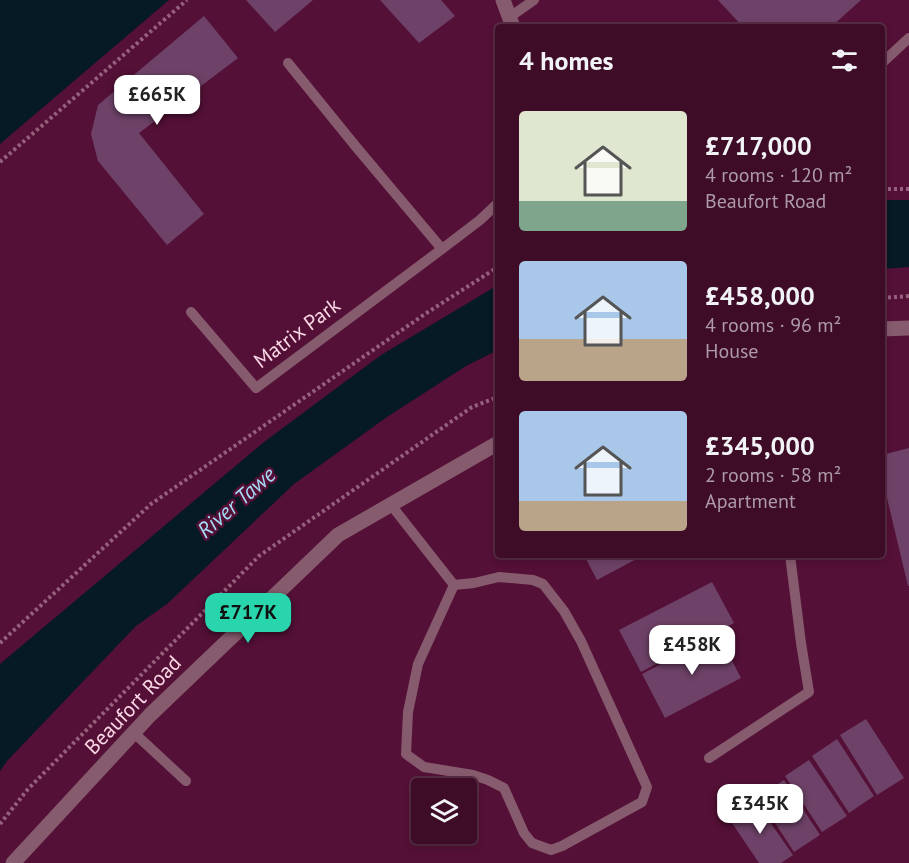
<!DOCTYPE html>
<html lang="en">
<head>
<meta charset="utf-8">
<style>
  body { margin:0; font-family:"PT Sans",sans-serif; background:#4a1a34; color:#f1f3f6; height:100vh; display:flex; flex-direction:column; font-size:22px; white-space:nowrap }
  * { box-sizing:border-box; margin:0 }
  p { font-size:20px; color:#ad9ba8 }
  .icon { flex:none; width:33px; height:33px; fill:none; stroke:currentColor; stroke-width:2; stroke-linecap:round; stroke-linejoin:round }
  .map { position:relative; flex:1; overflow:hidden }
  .panel { position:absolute; left:495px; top:24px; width:390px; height:534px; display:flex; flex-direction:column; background:#3f0c28; border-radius:6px; box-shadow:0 3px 9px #0003,0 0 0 2px #582c45 }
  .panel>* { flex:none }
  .buttons { position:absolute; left:411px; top:778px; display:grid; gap:12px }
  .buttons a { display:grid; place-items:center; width:66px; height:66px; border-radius:6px; background:#3f0c28; box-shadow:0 3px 9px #0003,0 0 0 2px #582c45; font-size:30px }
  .price { position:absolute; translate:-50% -51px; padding:0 14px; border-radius:12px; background:#fff; color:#222; font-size:20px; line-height:39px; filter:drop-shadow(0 2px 3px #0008) }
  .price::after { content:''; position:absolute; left:50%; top:36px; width:18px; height:14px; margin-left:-9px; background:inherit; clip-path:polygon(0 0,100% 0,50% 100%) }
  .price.selected { background:#29d5ac; color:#111 }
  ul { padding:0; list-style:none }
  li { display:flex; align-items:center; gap:18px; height:150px; padding:0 24px }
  li span { display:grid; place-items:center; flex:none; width:168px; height:120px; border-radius:6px; color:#555 }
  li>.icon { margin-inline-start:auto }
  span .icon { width:72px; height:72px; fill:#fffc; stroke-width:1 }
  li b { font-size:26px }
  h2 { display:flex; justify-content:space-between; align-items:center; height:72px; padding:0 24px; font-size:26px }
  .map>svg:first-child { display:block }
  .water { fill:#051a24 }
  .building { fill:#6e4268 }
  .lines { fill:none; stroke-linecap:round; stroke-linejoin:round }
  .path { stroke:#97617d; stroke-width:4; stroke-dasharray:3 3; stroke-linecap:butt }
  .lane { stroke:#875b6e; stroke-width:10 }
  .street { stroke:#875b6e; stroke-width:15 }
  .labels { text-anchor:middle; stroke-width:5; stroke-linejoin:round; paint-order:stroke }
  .street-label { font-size:21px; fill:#fad7e5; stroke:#541036 }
  .water-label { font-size:22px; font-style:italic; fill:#a6dcf8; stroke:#541036 }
</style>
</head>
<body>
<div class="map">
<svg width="909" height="863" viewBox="0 0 909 863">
  <rect width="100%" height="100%" fill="#541036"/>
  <path class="water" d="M0,0H169L0,144Z
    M882,200H909V267L882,269Z
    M498,285V350L466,366L387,417L294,484L167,604L136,626L7,761L0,771V664L264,442L381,355Z"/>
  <path class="building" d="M246,0H313L275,32Z
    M380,0H441L455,16L419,43Z
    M718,0H861L831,27H743Z
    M204,16L238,58L139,133L204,214L167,245L98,161L91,134L98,105Z
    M909,448V586H908L882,477V455Z
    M584,555H644L597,580Z
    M712,582L734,623L641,672L619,630Z
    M718,634L741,678L665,718L642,674Z
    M866,719L904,778L877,795L840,735Z
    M837,739L874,796L849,813L812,756Z
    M809,760L847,816L822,832L785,776Z
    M784,780L820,835L794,852L758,797Z
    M754,799L793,855L781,863H759L728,817Z"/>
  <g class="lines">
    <path class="path" d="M0,162L187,0
      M882,189H909
      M882,298L909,296
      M0,643L151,504L425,314L498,267
      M0,824L28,789L259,556L472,407L498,397"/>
    <path class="lane" d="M510,17L534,0
      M288,63L357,148L442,249
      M882,63L909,38
      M191,312L256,388L442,249L480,220L498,203
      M391,505L454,585
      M499,577L533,580L543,584L564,611L581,641L647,787L642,802L562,846L551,850L532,843L524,833L504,788L488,780L473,775L424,767L406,754L408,712L418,664L454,585L474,583Z
      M133,732L186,781
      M709,758L809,692L801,643L790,555"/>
    <path class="street" d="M503,0L513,27
      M882,329L909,328
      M13,863L150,715L338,535L498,443"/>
  </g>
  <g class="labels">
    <g class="street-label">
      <text transform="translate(297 333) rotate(-37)" y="7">Matrix Park</text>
      <text transform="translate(133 705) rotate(-46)" y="7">Beaufort Road</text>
    </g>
    <g class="water-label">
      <text transform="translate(236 502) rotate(-41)" y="8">River Tawe</text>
    </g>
  </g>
</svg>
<div class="buttons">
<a><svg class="icon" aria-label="layers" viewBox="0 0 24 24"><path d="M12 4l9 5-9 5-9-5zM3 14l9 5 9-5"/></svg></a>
</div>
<b class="price" style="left:157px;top:126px">£665K</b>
<b class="price selected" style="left:248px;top:644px">£717K</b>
<b class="price" style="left:692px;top:676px">£458K</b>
<b class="price" style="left:760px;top:835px">£345K</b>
<section class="panel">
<h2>4 homes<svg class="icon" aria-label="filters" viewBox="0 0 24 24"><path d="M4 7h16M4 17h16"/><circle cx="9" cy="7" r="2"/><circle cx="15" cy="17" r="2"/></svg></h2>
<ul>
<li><span style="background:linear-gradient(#dfe7d0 75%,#7fa58c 0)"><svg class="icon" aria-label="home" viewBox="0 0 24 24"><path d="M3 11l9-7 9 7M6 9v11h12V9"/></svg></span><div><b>£717,000</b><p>4 rooms · 120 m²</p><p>Beaufort Road</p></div></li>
<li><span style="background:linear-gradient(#a9c7e8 65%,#b9a48a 0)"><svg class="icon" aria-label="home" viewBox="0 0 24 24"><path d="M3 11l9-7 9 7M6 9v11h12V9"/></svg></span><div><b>£458,000</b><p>4 rooms · 96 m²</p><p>House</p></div></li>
<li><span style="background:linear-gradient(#a9c7e8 75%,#b9a48a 0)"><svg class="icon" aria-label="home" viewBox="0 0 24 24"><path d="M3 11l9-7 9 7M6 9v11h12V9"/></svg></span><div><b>£345,000</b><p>2 rooms · 58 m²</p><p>Apartment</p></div></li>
</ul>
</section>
</div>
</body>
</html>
